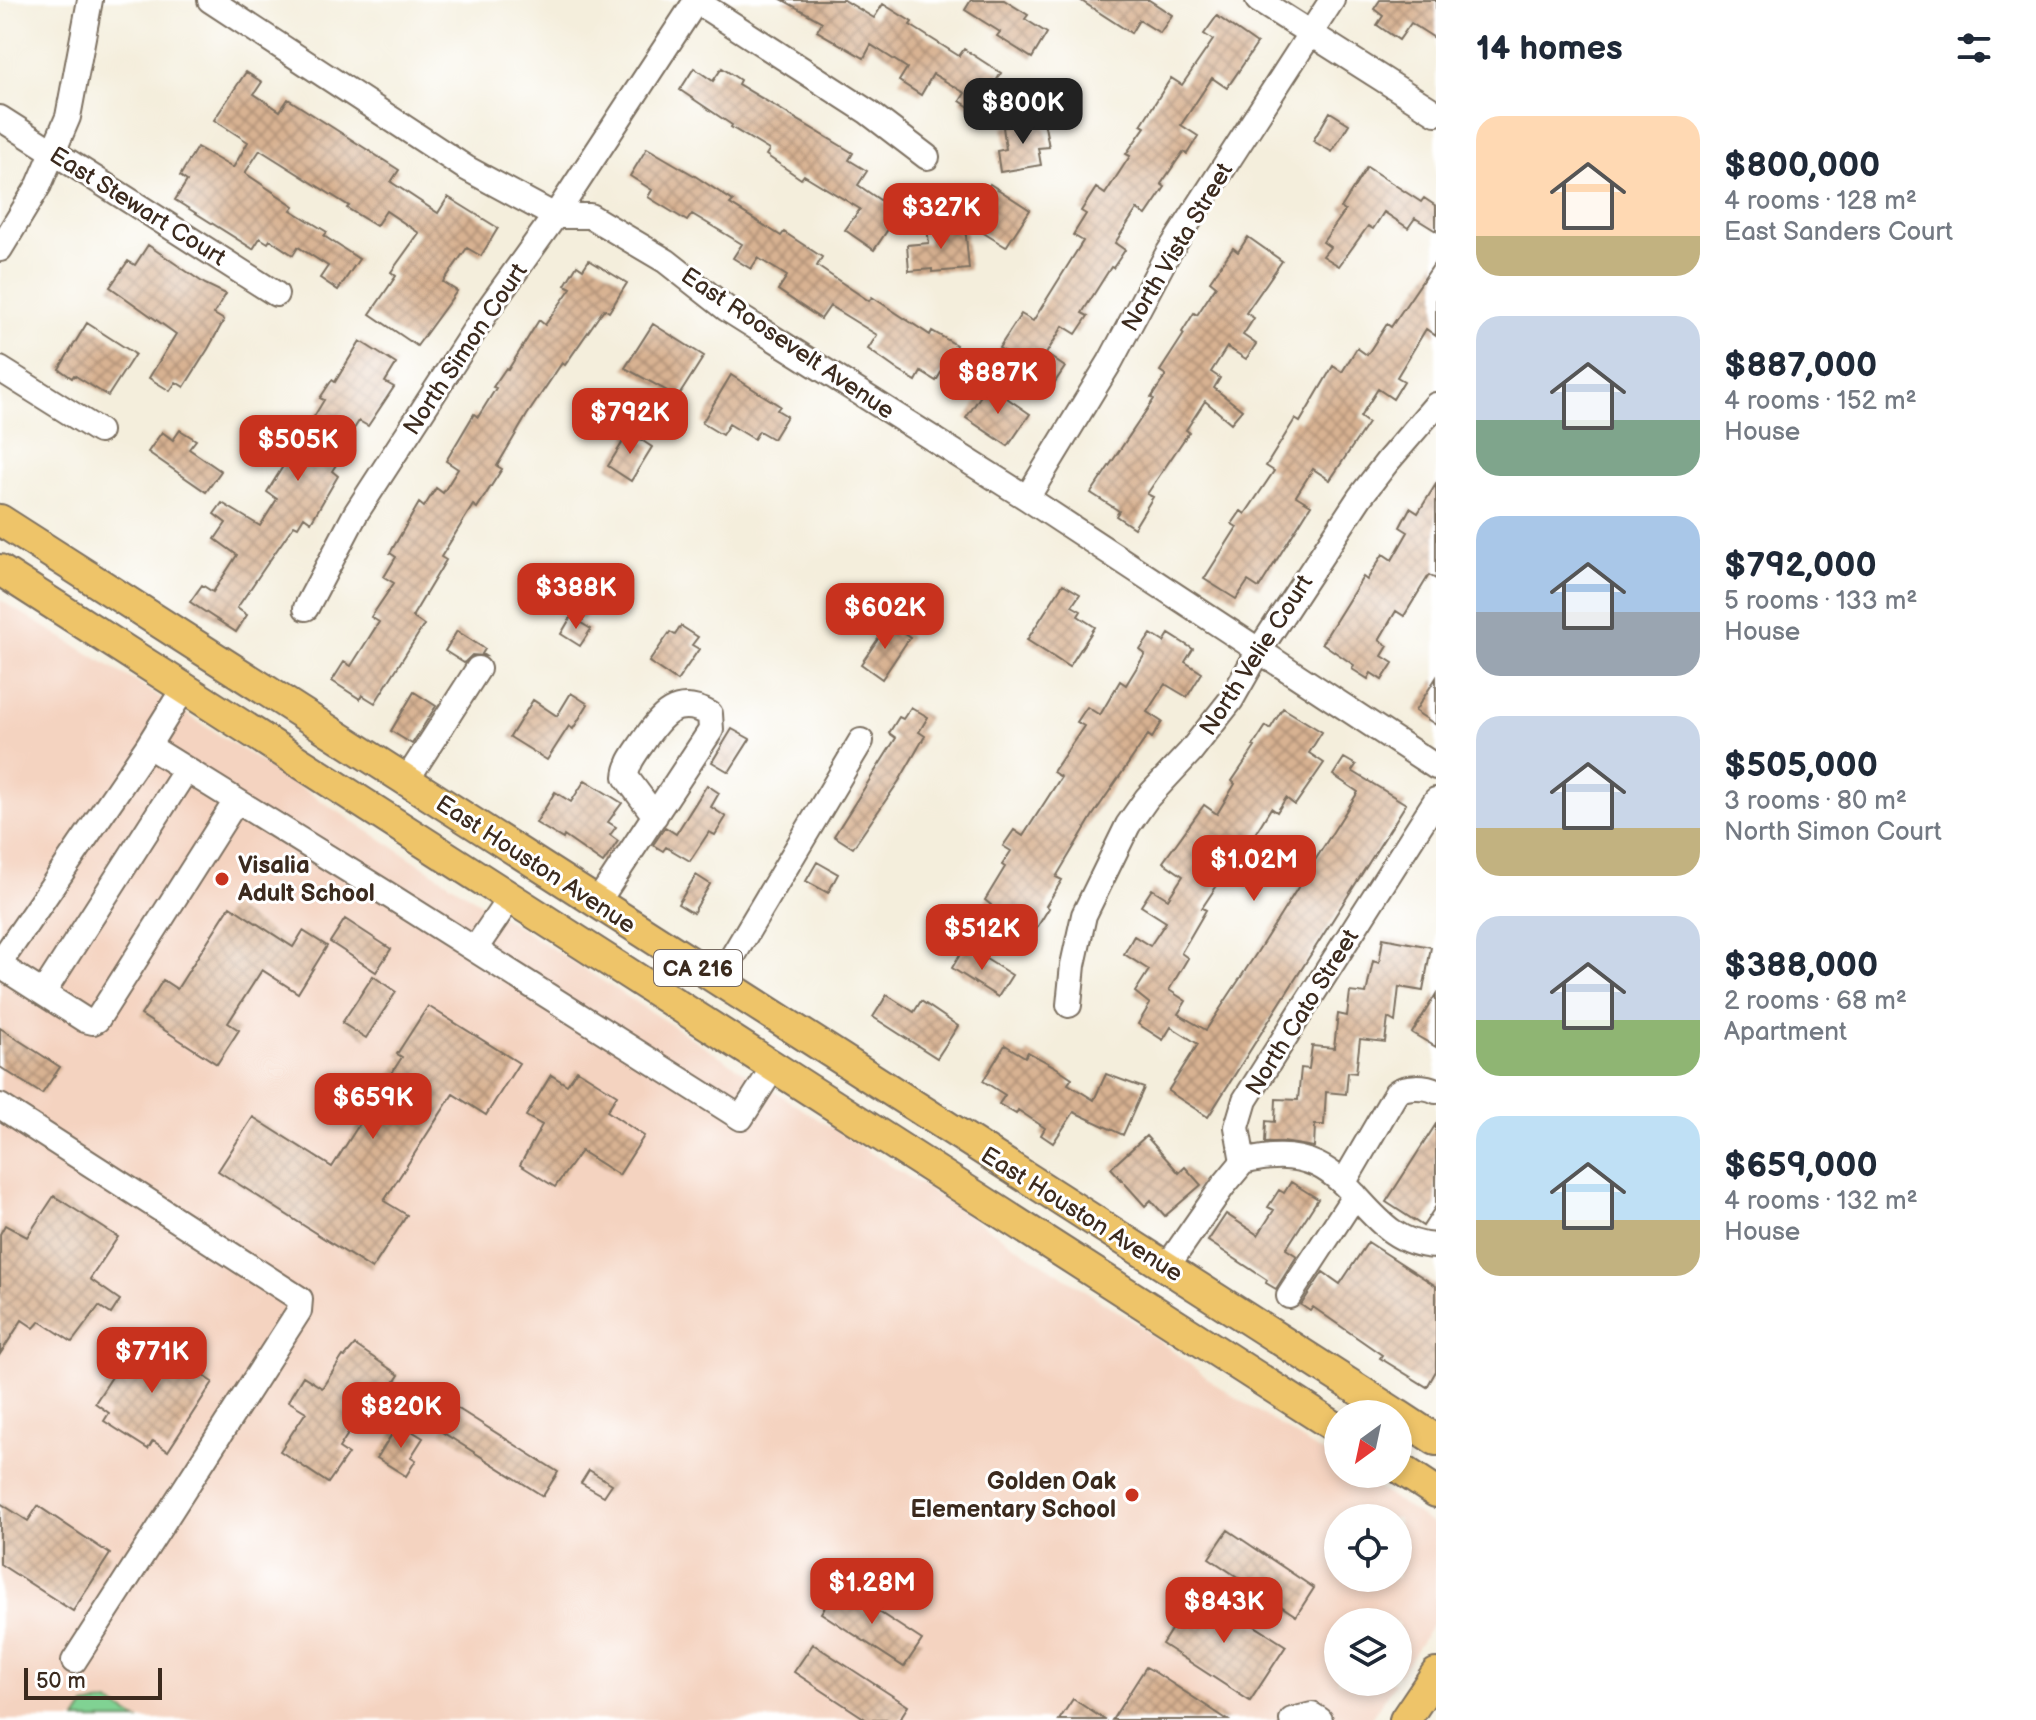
<!DOCTYPE html>
<html lang="en">
<head>
<meta charset="utf-8">
<style>
  body { margin:0; font-family:"Balsamiq Sans",sans-serif; background:#f6f6f7; color:#1f2937; height:100vh; display:flex; flex-direction:column; font-size:30px; white-space:nowrap }
  * { box-sizing:border-box; margin:0 }
  p { font-size:26px; color:#747a83 }
  .icon { flex:none; width:44px; height:44px; fill:none; stroke:currentColor; stroke-width:2; stroke-linecap:round; stroke-linejoin:round }
  .map { position:relative; flex:1; overflow:hidden }
  .details { display:flex; flex-direction:column; background:#fff; width:600px }
  .details>* { flex:none }
  .needle { width:52px; rotate:213deg }
  .buttons { position:absolute; left:1324px; top:1400px; display:grid; gap:16px }
  .buttons a { display:grid; place-items:center; width:88px; height:88px; border-radius:50%; background:#fff; box-shadow:0 4px 12px #0003; font-size:40px }
  .scale { position:absolute; left:24px; bottom:20px; width:138px; box-sizing:border-box; padding-left:8px; border:4px solid #3b2a1e; border-top:0; font-size:22px; line-height:28px; white-space:nowrap; color:#3b2a1e; -webkit-text-stroke:6px #fff; paint-order:stroke }
  .price { position:absolute; translate:-50% -68px; padding:0 18px; border-radius:16px; background:#c8321e; color:#fff; font-size:26px; line-height:52px; filter:drop-shadow(0 2px 4px #0008) }
  .price::after { content:''; position:absolute; left:50%; top:48px; width:24px; height:18px; margin-left:-12px; background:inherit; clip-path:polygon(0 0,100% 0,50% 100%) }
  .price.selected { background:#222; color:#fff }
  ul { padding:0; list-style:none }
  li { display:flex; align-items:center; gap:24px; height:200px; padding:0 40px }
  li span { display:grid; place-items:center; flex:none; width:224px; height:160px; border-radius:24px; color:#555 }
  li>.icon { margin-inline-start:auto }
  span .icon { width:96px; height:96px; fill:#fffc; stroke-width:1 }
  li b { font-size:34px }
  h2 { display:flex; justify-content:space-between; align-items:center; height:96px; padding:0 40px; font-size:34px }
  main { display:flex; flex:1; min-height:0 }
  .map>svg:first-child { display:block }
  .built { fill:#f4d3c0; fill-rule:evenodd }
  .garden { fill:#80d293; stroke:#5e7e58; stroke-width:2 }
  .building { fill:url(#building-cross-hatch) }
  .lines { fill:none; stroke-linecap:round; stroke-linejoin:round }
  .minor-casing { stroke:#7c6f60; stroke-width:28 }
  .major-casing { stroke:#7c6f60; stroke-width:34 }
  .minor { stroke:#fff; stroke-width:24 }
  .major { stroke:#eec469; stroke-width:30 }
  .poi-dot { fill:#c8321e; stroke:#fff; stroke-width:3 }
  .labels { text-anchor:middle; stroke-width:6; stroke-linejoin:round; paint-order:stroke }
  .shield { fill:#fff; stroke:#766a62; stroke-width:2 }
  .shield-label { font-size:22px; font-weight:bold; fill:#3b2a1e }
  .street-label { font-size:24px; fill:#3b2a1e; stroke:#fff }
  .poi-label { font-size:24px; font-weight:bold; fill:#3b2a1e; stroke:#fff; text-anchor:start }
</style>
</head>
<body>
<main>
<div class="map">
<svg width="1436" height="1720" viewBox="0 0 1436 1720">
  <defs>
    <pattern id="building-cross-hatch" width="8" height="8" patternUnits="userSpaceOnUse" patternTransform="scale(2)"><rect width="8" height="8" fill="#d8b292"/><path d="M0 0l8 8M0 8l8-8" fill="none" stroke="#b09177"/></pattern>
  </defs>
  <rect width="100%" height="100%" fill="#fff"/>
  <filter id="ink" filterUnits="userSpaceOnUse"><feTurbulence type="fractalNoise" baseFrequency=".0125" numOctaves="2"/><feDisplacementMap in="SourceGraphic" scale="16" xChannelSelector="R" yChannelSelector="G"/><feConvolveMatrix kernelMatrix="1 2 1 2 8 2 1 2 1" color-interpolation-filters="sRGB"/></filter>
  <filter id="wash" filterUnits="userSpaceOnUse"><feTurbulence type="fractalNoise" baseFrequency=".006" numOctaves="4" result="noise"/><feDisplacementMap in="SourceGraphic" scale="32" xChannelSelector="R" yChannelSelector="G"/><feGaussianBlur stdDeviation="1.8" result="paint"/><feColorMatrix in="noise" values="0 0 0 0 0 0 0 0 0 0 0 0 0 0 0 0 0 1.4 0 .05"/><feComposite in="paint" operator="in"/></filter>
  <g filter="url(#wash)">
    <rect width="100%" height="100%" fill="#f4eedc"/>
    <path class="built" d="M0,600L136,682L1133,1321L1218,1386L1338,1463V1474H1355L1436,1526V1619L1398,1677V1622H1338V1682H1395L1370,1720H0ZM1338,1518H1398V1578H1338Z"/>
    <path class="garden" d="M109,1702L138,1720H76L85,1706Z"/>
    <g id="blocks">
      <path class="building" d="M783,0H844L874,18L883,4L912,22L910,25L959,56L964,49L1001,73L977,112L960,101L965,93L933,74L921,95L899,81L907,68L871,45L864,58L817,31L822,22Z
        M971,0H1004L1028,15L1025,19L1047,33L1032,58L997,36L1000,32L965,10Z
        M1080,0H1149L1172,15L1160,33L1139,20L1131,33Z
        M1380,0H1436V39L1411,23L1399,40L1377,25L1383,16L1374,9Z
        M1217,16L1257,44L1227,88L1212,78L1181,125L1198,136L1187,154L1183,152L1161,184L1165,187L1146,215L1137,209L1115,243L1125,250L1113,268L1111,267L1082,313L1088,316L1076,334L1063,326L1046,354L1065,367L1049,391L1029,379L1035,370L999,348L1021,314L1033,321L1083,241L1073,235L1086,214L1081,211L1096,188L1105,194L1130,156L1126,154L1145,127L1141,125L1171,78L1182,85L1213,40L1204,34Z
        M694,68L713,81L722,68L740,80L738,84L853,153L849,160L867,171L858,185L899,213L874,250L845,230L860,209L804,175L801,179L766,155L769,150L731,127L732,125L680,90Z
        M246,72L262,82L254,94L280,111L288,99L399,170L391,182L438,213L448,197L498,228L481,256L467,248L443,282L457,291L417,346L370,314L396,276L391,272L419,233L386,211L376,226L347,208L349,206L260,150L245,173L294,206L291,210L327,232L324,236L359,259L338,290L320,278L328,266L298,247L293,255L270,240L268,243L260,238L253,249L175,200L187,181L180,176L197,147L233,168L248,142L214,120Z
        M1330,112L1349,124L1332,152L1313,141Z
        M1044,121L1049,147L1038,148L1041,165L1000,172L997,151L1006,149L1003,127Z
        M647,148L695,176L733,201L730,204L781,236L784,232L822,257L817,266L869,301L872,297L930,335L932,331L956,345L954,350L986,370L975,388L943,369L936,381L921,372L916,381L899,371L868,349L877,335L830,306L821,319L778,290L787,276L758,258L751,269L733,258L742,244L692,214L687,221L648,197L652,190L630,176Z
        M1367,167L1421,202L1424,198L1436,206V231L1415,218L1408,228L1384,212L1373,229L1368,226L1339,266L1323,256L1330,247L1323,242L1345,211L1341,208Z
        M990,184L1030,210L1006,247L966,222Z
        M965,225L969,269L932,272V269L909,271L907,245L929,243L927,228Z
        M1248,237L1282,261L1246,313L1254,318L1243,335L1256,344L1246,359L1227,347L1211,372L1220,378L1214,388L1242,410L1231,423L1205,401L1186,430L1189,432L1147,494L1153,497L1134,528L1116,516L1119,511L1091,493L1154,399L1151,398L1166,375L1160,371L1184,334L1182,332L1194,313L1197,315L1216,286L1210,281L1233,248L1238,252Z
        M148,245L205,284L226,294L214,314L224,320L208,349L184,387L176,382L170,391L149,378L176,334L110,287L128,261L135,265Z
        M589,260L627,283L609,312L604,309L565,365L562,363L527,415L497,466L502,469L477,508L473,505L441,557L446,560L412,617L424,625L375,703L362,695L360,699L332,681L344,662L351,666L379,622L371,617L394,583L384,577L396,557L390,553L419,503L424,507L436,488L443,493L458,469L446,461L474,414L478,417L496,388L493,387L506,368L508,370L539,320L545,325L571,288L565,285L577,265L583,269Z
        M1436,261V336L1426,329L1397,377L1404,381L1393,399L1378,389L1360,417L1368,423L1330,480L1313,469L1296,496L1311,505L1259,588L1248,581L1236,599L1204,579L1237,527L1232,524L1241,511L1245,514L1274,471L1266,466L1295,419L1300,422L1333,366L1342,372L1357,348L1367,355L1387,324L1391,327Z
        M87,323L135,354L108,396L74,375L72,378L59,369Z
        M653,324L704,356L678,397L625,368Z
        M360,341L396,364L385,382L394,387L368,426L359,421L341,449L345,451L332,471L338,476L311,522L304,517L298,527L294,525L237,608L247,615L236,632L190,602L202,585L213,592L237,555L215,539L226,523L214,514L222,503L260,526L277,499L267,492L295,447L300,451L318,424L312,420L324,400L320,398L332,380L335,382Z
        M731,375L780,406L777,410L787,416L773,439L759,431L754,439L729,424L722,435L702,423Z
        M988,385L1030,414L1008,446L966,418Z
        M180,430L196,440L189,449L221,471L206,492L148,452L162,432L173,440Z
        M629,432L652,447L631,481L608,466Z
        M1436,484V579L1429,575L1404,616L1396,611L1379,640L1388,646L1382,656L1393,663L1382,680L1371,673L1368,679L1352,669L1354,665L1322,643L1363,577L1367,580L1383,554L1392,560L1408,532L1400,527L1410,508L1418,513Z
        M556,577L595,601L583,620L544,596Z
        M1063,584L1080,594L1072,606L1081,611L1078,616L1095,627L1069,667L1027,640Z
        M571,617L591,629L580,646L561,634Z
        M889,623L910,637L882,679L861,664Z
        M681,626L698,637L692,645L699,649L677,681L649,662L670,632L675,635Z
        M457,631L485,649L482,654L485,656L472,655L464,663L445,651Z
        M1151,634L1164,642L1169,634L1193,649L1185,662L1202,673L1187,697L1165,684L1147,712L1162,722L1152,738L1148,735L1093,815L1056,877L1062,880L1046,906L1049,908L1027,944L983,917L991,905L985,900L1005,867L1002,865L1011,851L1003,846L1014,830L1023,836L1061,777L1053,772L1084,726L1077,722L1087,707L1100,715L1120,681L1126,685L1145,654L1140,650Z
        M1436,678V725L1415,711Z
        M414,692L436,706L412,744L391,731Z
        M571,693L588,704L573,729L569,726L547,760L510,737L533,700L557,716Z
        M911,707L928,717L919,732L925,736L899,781L853,848L834,836L896,738L889,733L899,717L903,719Z
        M1283,708L1322,732L1309,753L1324,763L1295,805L1286,798L1277,812L1271,808L1250,842L1243,837L1223,869L1226,872L1202,908L1206,910L1181,953L1188,958L1169,990L1186,1001L1178,1014L1206,1030L1256,954L1358,792L1333,775L1344,758L1356,765L1352,771L1406,804L1208,1117L1168,1091L1198,1044L1171,1027L1163,1040L1138,1024L1150,1004L1135,992L1149,970L1124,954L1134,936L1150,946L1166,922L1141,906L1152,889L1168,899L1183,876L1163,862L1204,805L1217,814L1235,784L1232,781L1255,747L1253,746L1266,726L1270,729Z
        M732,729L750,739L729,772L712,762Z
        M585,780L622,803L608,822L616,827L610,835L618,841L603,863L564,836L563,839L536,823L555,792L571,802Z
        M707,785L719,793L711,807L726,817L715,835L709,832L690,861L666,847L663,851L653,845L665,827L676,834Z
        M817,862L838,874L828,893L806,881Z
        M696,875L710,884L693,913L678,904Z
        M230,906L293,947L303,931L327,946L298,993L262,970L228,1023L239,1030L217,1064L141,1015L163,980L177,989Z
        M345,919L391,949L376,972L330,942Z
        M1383,938L1431,947L1423,991L1399,987L1395,1022L1388,1018L1385,1042L1360,1039L1356,1073L1348,1072L1346,1094L1326,1092L1324,1125H1315L1314,1147L1283,1142L1265,1143L1266,1121L1275,1122L1276,1099L1298,1100L1301,1068L1309,1069L1312,1046L1334,1048L1338,1014L1347,1016L1350,992L1366,994L1373,961L1379,963Z
        M965,946L1012,975L998,997L952,968Z
        M373,976L396,992L366,1038L342,1023Z
        M1436,994V1047L1412,1033Z
        M887,995L914,1012L921,1001L958,1026L937,1058L873,1017Z
        M428,1006L519,1063L486,1115L453,1094L384,1201L407,1215L372,1269L218,1171L253,1117L332,1167L402,1057L397,1054Z
        M0,1028L60,1067L42,1094L0,1067Z
        M1005,1045L1025,1057L1028,1052L1054,1066L1072,1078L1068,1084L1094,1100L1106,1074L1144,1088L1123,1135L1074,1112L1053,1143L1041,1135L1045,1128L1018,1110L1016,1114L999,1104L1005,1095L983,1081Z
        M577,1070L617,1095L607,1111L644,1136L619,1175L581,1151L555,1187L520,1165L542,1125L526,1116L551,1075L567,1085Z
        M1436,1124V1206L1423,1226L1386,1202Z
        M1146,1136L1179,1173L1185,1167L1201,1185L1165,1216L1151,1200L1145,1206L1111,1168Z
        M1291,1182L1318,1199L1286,1249L1297,1256L1276,1289L1266,1283L1267,1280L1208,1241L1226,1214L1258,1235L1274,1210L1268,1207L1279,1190L1284,1193Z
        M54,1196L118,1237L90,1279L120,1300L111,1314L99,1306L72,1342L40,1321L34,1328L22,1320L0,1354V1234L5,1225L27,1237Z
        M1368,1242L1436,1286V1371L1427,1387L1380,1358L1382,1355L1313,1307L1310,1311L1301,1305L1323,1272L1340,1284Z
        M140,1334L213,1382L168,1451L153,1441L148,1449L104,1421L109,1413L95,1403Z
        M355,1345L399,1375L376,1410L367,1404L339,1448L348,1454L328,1483L280,1451L306,1412L288,1401L303,1376L322,1388L343,1356L345,1357Z
        M457,1408L558,1472L543,1496L442,1432Z
        M399,1423L423,1438L411,1457L416,1460L406,1476L377,1458Z
        M589,1470L612,1484L604,1496L581,1483Z
        M0,1503L28,1521L38,1506L110,1554L73,1611L0,1564Z
        M1228,1530L1314,1588L1296,1616L1209,1558Z
        M839,1586L922,1640L904,1667L821,1613Z
        M1197,1589L1286,1646L1250,1701L1162,1644Z
        M813,1644L908,1706L899,1720H867L794,1672Z
        M1146,1667L1153,1671L1228,1720H1112Z
        M1073,1699L1105,1720H1059Z"/>
    </g>
  </g>
  <g filter="url(#ink)">
    <use href="#blocks" fill-opacity="0" stroke="#7c6f60" stroke-width="2"/>
    <g class="lines">
      <g class="minor-casing">
        <path id="minor" d="M210,0L466,168L555,216H590L666,261L727,309L1027,498L1436,767
          M1258,0L1436,113
          M0,118L276,294
          M0,249L39,185L68,117L90,0
          M0,369L99,431
          M1027,498L1110,362L1167,255L1332,0
          M306,608L356,513L489,308L555,216L696,1L868,112L927,157
          M184,688L148,746L158,752L395,899L741,1118L775,1065
          M148,746L1,961L4,967L10,972L85,1020L93,1022L97,1020L236,801
          M406,781L478,669
          M597,903L711,730L710,714C676,696 661,715 643,742C635,754 627,763 626,777L655,816
          M475,949L511,896
          M718,981L861,741
          M43,993L186,770
          M1069,1005L1073,965L1084,915L1128,825L1147,798L1190,752L1231,700L1260,649L1360,497L1387,462L1436,405
          M0,1106L300,1299L299,1311L74,1661
          M1243,1162C1358,1131 1352,1243 1436,1246
          M1344,1182L1396,1093C1405,1085 1426,1086 1436,1091
          M1166,1268L1223,1186L1243,1162L1237,1127L1245,1100L1436,800
          M1289,1296L1355,1195
          M1292,1720L1312,1715L1320,1720"/>
      </g>
      <g class="major-casing">
        <path id="major" d="M0,520L1396,1414
          M0,570L1338,1429
          M1398,1415L1436,1440
          M1398,1467L1436,1492
          M1405,1720L1436,1674"/>
      </g>
      <use href="#minor" class="minor"/>
      <use href="#major" class="major"/>
    </g>
  </g>
  <g class="poi-dot">
    <circle cx="222" cy="879" r="8"/>
    <circle cx="1132" cy="1495" r="8"/>
  </g>
  <g class="labels">
    <rect class="shield" x="654" y="950" width="88" height="36" rx="6"/>
    <g class="shield-label">
      <text x="698" y="976">CA 216</text>
    </g>
    <g class="street-label">
      <text transform="translate(138 206) rotate(32)" y="8">East Stewart Court</text>
      <text transform="translate(1177 247) rotate(-59)" y="8">North Vista Street</text>
      <text transform="translate(788 343) rotate(34)" y="8">East Roosevelt Avenue</text>
      <text transform="translate(465 349) rotate(-56)" y="8">North Simon Court</text>
      <text transform="translate(1256 655) rotate(-57)" y="8">North Velie Court</text>
      <text transform="translate(536 864) rotate(33)" y="8">East Houston Avenue</text>
      <text transform="translate(1302 1012) rotate(-58)" y="8">North Cato Street</text>
      <text transform="translate(1082 1214) rotate(32)" y="8">East Houston Avenue</text>
    </g>
    <g class="poi-label">
      <text x="238" y="873">Visalia<tspan x="238" dy="28">Adult School</tspan></text>
      <text x="1116" y="1489" text-anchor="end">Golden Oak<tspan x="1116" dy="28">Elementary School</tspan></text>
    </g>
  </g>
</svg>
<div class="buttons">
<a><svg class="needle" viewBox="-14 -14 28 28"><path d="M0-13l5 13h-10z" fill="#e53935"/><path d="M0 13l5-13h-10z" fill="#747a83"/></svg></a>
<a><svg class="icon" aria-label="locate" viewBox="0 0 24 24"><circle cx="12" cy="12" r="6"/><path d="M12 2v4M12 18v4M2 12h4M18 12h4"/></svg></a>
<a><svg class="icon" aria-label="layers" viewBox="0 0 24 24"><path d="M12 4l9 5-9 5-9-5zM3 14l9 5 9-5"/></svg></a>
</div>
<div class="scale">50 m</div>
<b class="price selected" style="left:1023px;top:146px">$800K</b>
<b class="price" style="left:941px;top:251px">$327K</b>
<b class="price" style="left:998px;top:416px">$887K</b>
<b class="price" style="left:630px;top:456px">$792K</b>
<b class="price" style="left:298px;top:483px">$505K</b>
<b class="price" style="left:576px;top:631px">$388K</b>
<b class="price" style="left:885px;top:651px">$602K</b>
<b class="price" style="left:1254px;top:903px">$1.02M</b>
<b class="price" style="left:982px;top:972px">$512K</b>
<b class="price" style="left:373px;top:1141px">$659K</b>
<b class="price" style="left:152px;top:1395px">$771K</b>
<b class="price" style="left:401px;top:1450px">$820K</b>
<b class="price" style="left:872px;top:1626px">$1.28M</b>
<b class="price" style="left:1224px;top:1645px">$843K</b>
</div>
<section class="details">
<h2>14 homes<svg class="icon" aria-label="filters" viewBox="0 0 24 24"><path d="M4 7h16M4 17h16"/><circle cx="9" cy="7" r="2"/><circle cx="15" cy="17" r="2"/></svg></h2>
<ul>
<li><span style="background:linear-gradient(#ffd9b3 75%,#c2b280 0)"><svg class="icon" aria-label="home" viewBox="0 0 24 24"><path d="M3 11l9-7 9 7M6 9v11h12V9"/></svg></span><div><b>$800,000</b><p>4 rooms · 128 m²</p><p>East Sanders Court</p></div></li>
<li><span style="background:linear-gradient(#c9d6e8 65%,#7fa58c 0)"><svg class="icon" aria-label="home" viewBox="0 0 24 24"><path d="M3 11l9-7 9 7M6 9v11h12V9"/></svg></span><div><b>$887,000</b><p>4 rooms · 152 m²</p><p>House</p></div></li>
<li><span style="background:linear-gradient(#a9c7e8 60%,#9aa5b1 0)"><svg class="icon" aria-label="home" viewBox="0 0 24 24"><path d="M3 11l9-7 9 7M6 9v11h12V9"/></svg></span><div><b>$792,000</b><p>5 rooms · 133 m²</p><p>House</p></div></li>
<li><span style="background:linear-gradient(#c9d6e8 70%,#c2b280 0)"><svg class="icon" aria-label="home" viewBox="0 0 24 24"><path d="M3 11l9-7 9 7M6 9v11h12V9"/></svg></span><div><b>$505,000</b><p>3 rooms · 80 m²</p><p>North Simon Court</p></div></li>
<li><span style="background:linear-gradient(#c9d6e8 65%,#8fb573 0)"><svg class="icon" aria-label="home" viewBox="0 0 24 24"><path d="M3 11l9-7 9 7M6 9v11h12V9"/></svg></span><div><b>$388,000</b><p>2 rooms · 68 m²</p><p>Apartment</p></div></li>
<li><span style="background:linear-gradient(#bfe0f5 65%,#c2b280 0)"><svg class="icon" aria-label="home" viewBox="0 0 24 24"><path d="M3 11l9-7 9 7M6 9v11h12V9"/></svg></span><div><b>$659,000</b><p>4 rooms · 132 m²</p><p>House</p></div></li>
</ul>
</section>
</main>
</body>
</html>
